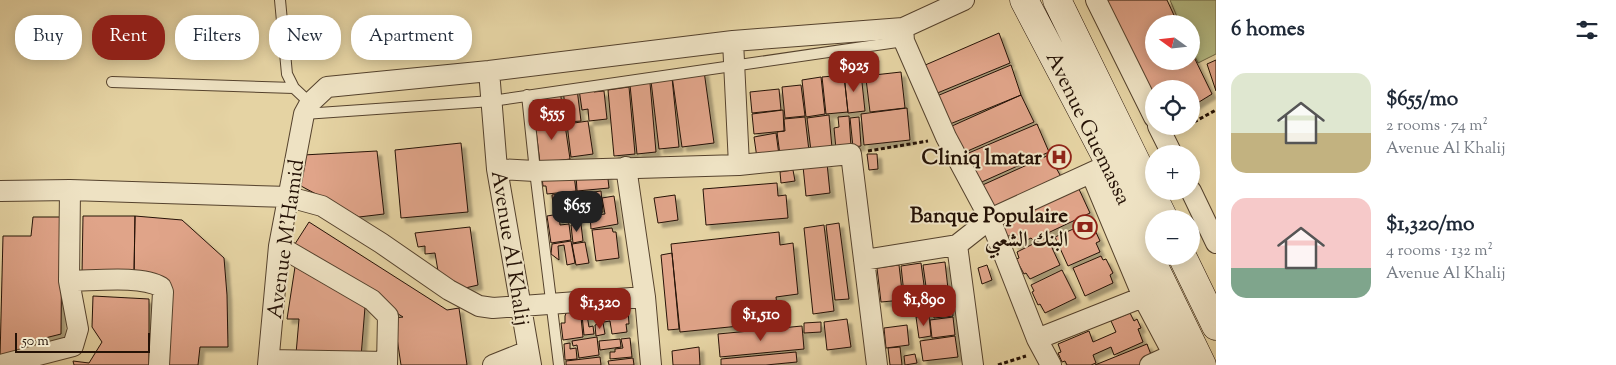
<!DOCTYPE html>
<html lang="en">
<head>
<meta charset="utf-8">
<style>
  body { margin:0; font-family:"Sorts Mill Goudy",Amiri,serif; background:#f6f6f7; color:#1f2937; height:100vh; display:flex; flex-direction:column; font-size:19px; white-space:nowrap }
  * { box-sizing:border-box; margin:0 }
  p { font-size:16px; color:#747a83 }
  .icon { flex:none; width:28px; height:28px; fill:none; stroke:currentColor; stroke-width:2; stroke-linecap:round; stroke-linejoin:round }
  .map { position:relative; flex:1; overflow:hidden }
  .sheet { display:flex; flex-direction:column; background:#fff; width:400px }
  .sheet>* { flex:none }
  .guide { position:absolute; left:15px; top:15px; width:475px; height:45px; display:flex; gap:10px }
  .needle { width:32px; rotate:285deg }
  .fabs { position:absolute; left:1145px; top:15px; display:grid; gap:10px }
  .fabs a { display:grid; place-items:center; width:55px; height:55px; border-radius:50%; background:#fff; box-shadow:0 2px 12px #0003; font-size:25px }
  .scale { position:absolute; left:15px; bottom:12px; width:135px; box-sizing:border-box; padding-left:5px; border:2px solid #251206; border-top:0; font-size:14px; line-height:18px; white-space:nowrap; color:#251206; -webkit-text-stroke:4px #eee2c3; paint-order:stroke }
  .price { position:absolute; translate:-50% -42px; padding:0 11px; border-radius:10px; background:#8f2418; color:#fff; font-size:16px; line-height:32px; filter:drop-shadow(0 1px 2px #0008) }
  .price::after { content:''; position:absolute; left:50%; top:30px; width:15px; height:11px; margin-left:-8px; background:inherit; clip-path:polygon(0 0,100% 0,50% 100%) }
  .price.active { background:#222; color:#fff }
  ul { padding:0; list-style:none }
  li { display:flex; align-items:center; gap:15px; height:125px; padding:0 15px }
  li span { display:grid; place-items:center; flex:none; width:140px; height:100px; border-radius:15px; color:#555 }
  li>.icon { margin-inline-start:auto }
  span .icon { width:60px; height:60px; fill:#fffc; stroke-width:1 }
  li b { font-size:21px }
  h2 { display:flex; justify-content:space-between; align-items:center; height:60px; padding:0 15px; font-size:21px }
  .pill { padding:0 18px; border-radius:20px; background:#fff; box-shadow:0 2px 12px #0003; font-size:18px; line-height:45px }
  .pill.active { background:#8f2418; color:#fff }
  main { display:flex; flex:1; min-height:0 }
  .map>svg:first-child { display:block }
  .green { fill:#b5bc85; stroke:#6d6746 }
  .building { fill:#e0a489; stroke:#251206; filter:url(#shadow) }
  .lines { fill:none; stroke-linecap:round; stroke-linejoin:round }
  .service-casing { stroke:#55422d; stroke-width:12 }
  .minor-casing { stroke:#55422d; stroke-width:22 }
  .secondary-casing { stroke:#251206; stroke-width:29 }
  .path { stroke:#251206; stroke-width:3; stroke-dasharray:4 2.5; stroke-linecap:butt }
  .service { stroke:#eee2c3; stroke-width:10 }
  .minor { stroke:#eee2c3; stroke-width:20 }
  .secondary { stroke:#eee2c3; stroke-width:28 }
  .labels { text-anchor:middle; stroke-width:4; stroke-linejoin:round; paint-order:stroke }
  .street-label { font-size:21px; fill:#251206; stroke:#eee2c3 }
  .poi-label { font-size:21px; font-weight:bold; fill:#251206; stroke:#eee2c3; text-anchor:end }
</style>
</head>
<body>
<main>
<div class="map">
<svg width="1216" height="365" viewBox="0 0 1216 365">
  <defs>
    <filter id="shadow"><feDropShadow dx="4.5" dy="4.5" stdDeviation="1" flood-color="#0004"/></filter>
  </defs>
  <rect width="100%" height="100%" fill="#e5d3a3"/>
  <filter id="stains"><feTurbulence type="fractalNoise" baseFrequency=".004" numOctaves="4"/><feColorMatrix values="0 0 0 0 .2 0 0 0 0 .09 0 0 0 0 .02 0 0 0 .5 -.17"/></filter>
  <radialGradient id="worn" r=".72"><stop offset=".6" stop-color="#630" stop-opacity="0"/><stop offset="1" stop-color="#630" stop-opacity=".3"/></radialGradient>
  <path class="green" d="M1170,0H1216V54L1198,63L1191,48V24H1180Z"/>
  <path class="building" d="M1105,0H1167L1178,24H1154V61H1191V51L1212,94L1191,107V89H1154V103Z
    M999,33L1010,63L935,94L923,66Z
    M1216,60V91L1207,64Z
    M1011,65L1021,95L950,124L937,96Z
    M704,71L714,143L682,147L672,76Z
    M901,72L905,108L870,112L866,79L875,78L874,75Z
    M861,73L865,111L848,113L844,75Z
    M844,75L848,112L826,114L822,77Z
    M821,77L825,114L806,117L802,80Z
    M672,78L679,147L659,149L651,81Z
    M650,83L656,152L637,154L630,85Z
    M801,85L805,116L785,118L782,87Z
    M594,87V92L604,91L607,119L589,121L588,109L582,110L579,89Z
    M629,87L635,154L614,156L608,90Z
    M577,89L581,121L567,122L563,90Z
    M779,89L781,110L752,113L750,92Z
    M560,91L564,117L535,122L530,96Z
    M1021,95L1034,122L963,153L952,126Z
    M907,108L910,140L864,145L861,114Z
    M783,110L784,131L754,134L752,114Z
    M829,115L832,148L811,151L807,118Z
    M849,116L851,147L836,149L834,128L839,127L838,117Z
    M805,117L809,151L780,155L777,132L785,131L784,119Z
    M859,117L861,146L853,147L850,118Z
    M564,118L570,159L540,163L535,122Z
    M588,121L593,154L571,157L567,124Z
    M1037,124L1049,152L975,185L964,155Z
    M776,133L779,155L757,158L754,137Z
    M461,143L468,212L401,218L395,150Z
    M377,151L384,214L359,217L301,186L303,155Z
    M867,154H877L878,169L869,170Z
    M1049,155L1065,184L989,217L976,188Z
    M827,163L830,193L806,196L803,166Z
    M607,170L609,188L577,191L576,174Z
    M793,170L795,181L781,183L780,172Z
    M574,175L576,191L547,194L546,186H543L542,178Z
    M777,183L778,196L786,195L788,218L706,225L703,189Z
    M1078,187L1090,213L1033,240L1031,238L1015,246L1010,235L1007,237L1001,224Z
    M601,191L603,212L582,214L580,194Z
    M576,192L578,210L554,213L552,195Z
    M675,195L678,220L658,223L654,198Z
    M614,196L618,224L591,229L590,216L605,214L602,198Z
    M579,212L580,222L568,223L566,213Z
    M559,214L560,225L569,224L571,240L551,243L547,216Z
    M83,216H135L134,275L82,274Z
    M135,216L182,220L224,258L227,295L228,347H200L198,365H168L169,286L134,275Z
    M33,217H62L61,334L29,342L30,353L0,358L3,236H31Z
    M309,222L447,310L459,308L467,365H401L394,318L403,317L293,247Z
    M839,223L849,299L835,300L826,225Z
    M1087,223L1090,230L1094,228L1100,241L1096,243L1100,252L1068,266L1055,237Z
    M581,224L583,241L573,243L571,225Z
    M824,225L834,311L813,314L804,228Z
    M470,227L478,285L461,289L438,271L435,253L425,254V246L418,247L415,233Z
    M612,228L613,232H616L619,258L596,261L592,230Z
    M779,232L780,245L793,243L798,294L776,297L779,322L680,332L671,244Z
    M1047,237L1060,265L1030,279L1026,273L1024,274L1016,259L1019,258L1017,252Z
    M571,241L575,263L567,265L564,245L558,246L559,260L551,254L552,244Z
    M585,242L589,263L576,265L572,244Z
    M672,253L679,329L668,330L661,255Z
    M1101,256L1103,260L1106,259L1113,273L1110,275L1113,283L1085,296L1073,268Z
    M945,262L949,298L928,301L923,265Z
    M921,263L926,300L905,303L901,266Z
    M899,265L903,300L881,302L877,268Z
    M987,265L992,280L982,284L978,268Z
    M295,267L365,307L361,357L296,354L299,319H287Z
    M1062,270L1076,298L1045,313L1040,304L1038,305L1032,292L1034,291L1031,285Z
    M93,296L149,299V365H74L73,361L89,363L102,342L92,327Z
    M623,301L624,311L628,310L629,324H626L627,332L612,334L610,321L604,322L603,303Z
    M599,303L602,321L596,322L595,316L589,317L587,311Z
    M952,304L953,316L934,318L933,306Z
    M931,305V315L919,316L917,306Z
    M580,307L583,337L563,340L561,323H565V316L568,308Z
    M1130,313L1134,321L1137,319L1141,328L1138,329L1143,342L1114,355L1111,347L1093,355L1096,363L1091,365H1067L1065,361L1062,362L1058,353L1061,352L1058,344L1089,331L1093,342L1116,332L1111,321Z
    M582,315H587L589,327L593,326L594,334L584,335Z
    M929,316L931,336L919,338L916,317Z
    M953,317L955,335L932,338L930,320Z
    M847,319L851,347L827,350L824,322Z
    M821,322V332L804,333V323Z
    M603,323L605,334L596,336L595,325Z
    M907,325L909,345L886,348L884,328Z
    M802,326L804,349L720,357L718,334Z
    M955,336L958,357L923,361L920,341Z
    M597,337L599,355L579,358L577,345L573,346L572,341Z
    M630,338L632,357L610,359V352H615V349L623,348L621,339Z
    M620,339L621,347L600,350L599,341Z
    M570,343V349L576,348L577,359L565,360L564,344Z
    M1147,344L1153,360L1142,365H1095Z
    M699,347L700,365H673L672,351Z
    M900,347L902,365H890L888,348Z
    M796,352L797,362L766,365H721V359Z
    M915,354L917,363L905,365L904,356Z
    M600,357L601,365H566V361Z
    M633,358L634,365H609L608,361Z"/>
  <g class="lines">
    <g class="service-casing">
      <path id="service" d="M280,0L287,74L294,88L310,103
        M112,82L294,88
        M527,95L535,171L559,365
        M304,114L492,101L904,41"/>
    </g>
    <g class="minor-casing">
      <path id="minor" d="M1096,0L1154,117
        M903,28L904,41L946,137L990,219L1037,339L1051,365
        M733,41L739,165
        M489,71L497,169L531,365
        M1158,126L1172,154
        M626,167L645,297L651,365
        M497,169L535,171L739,165L851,154L877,365
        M1091,173L1143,297L1179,365
        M0,191L70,190L289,197L322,206L381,243L449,290L479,306L493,308L645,297
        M1191,191L1216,243
        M279,246L372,300L388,316L387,365
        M864,260L957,245
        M69,281C93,281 141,275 161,287L163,292L159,365
        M1037,339L1143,297
        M269,360L387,362
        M0,365L73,346L78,329L69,281L70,190
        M268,365L279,246L304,114L310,103L327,87L489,71L733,41L903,28L964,0
        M493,365L528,351
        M973,365L957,245L990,219L1110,164
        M1150,365L1174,354"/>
    </g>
    <g class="secondary-casing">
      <path id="secondary" d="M1024,0L1110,164L1151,260L1202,365
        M1057,0L1164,219
        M1182,256L1216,326"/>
    </g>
    <path class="path" d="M1194,122L1216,110
      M868,151L928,141
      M998,365L1026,356"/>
    <use href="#service" class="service"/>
    <use href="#minor" class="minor"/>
    <use href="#secondary" class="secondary"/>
  </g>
  <defs>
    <g id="hospital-ring" transform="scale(1.25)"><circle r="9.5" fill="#eee2c3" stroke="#8f2418" stroke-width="1.5"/><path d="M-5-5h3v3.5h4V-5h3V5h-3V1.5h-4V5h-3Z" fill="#8f2418"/></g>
    <g id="bank-ring" transform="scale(1.25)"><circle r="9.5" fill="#eee2c3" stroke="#8f2418" stroke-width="1.5"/><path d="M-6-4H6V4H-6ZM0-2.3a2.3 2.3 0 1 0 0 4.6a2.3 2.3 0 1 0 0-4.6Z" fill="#8f2418"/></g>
  </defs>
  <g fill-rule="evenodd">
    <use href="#hospital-ring" x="1059" y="157"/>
    <use href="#bank-ring" x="1085" y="227"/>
  </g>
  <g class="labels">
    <g class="street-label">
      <text transform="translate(1089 128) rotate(64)" y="7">Avenue Guemassa</text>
      <text transform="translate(285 239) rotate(-82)" y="7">Avenue M'Hamid</text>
      <text transform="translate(511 248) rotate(81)" y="7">Avenue Al Khalij</text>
    </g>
    <g class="poi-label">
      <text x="1042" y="164">Cliniq lmatar</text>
      <text x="1068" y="222">Banque Populaire<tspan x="1068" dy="24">البنك الشعبي</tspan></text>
    </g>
  </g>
  <rect width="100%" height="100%" filter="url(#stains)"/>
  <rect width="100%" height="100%" fill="url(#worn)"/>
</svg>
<div class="fabs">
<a><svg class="needle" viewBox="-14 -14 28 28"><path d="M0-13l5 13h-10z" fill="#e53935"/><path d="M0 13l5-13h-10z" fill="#747a83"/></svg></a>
<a><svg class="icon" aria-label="locate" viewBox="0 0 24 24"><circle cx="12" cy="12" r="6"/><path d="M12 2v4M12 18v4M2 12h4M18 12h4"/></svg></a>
<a>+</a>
<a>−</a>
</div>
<div class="scale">50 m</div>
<b class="price" style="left:854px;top:93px">$925</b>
<b class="price" style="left:552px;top:141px">$555</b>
<b class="price active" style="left:577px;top:233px">$655</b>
<b class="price" style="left:924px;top:327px">$1,890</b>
<b class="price" style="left:600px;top:330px">$1,320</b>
<b class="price" style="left:761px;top:342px">$1,510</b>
<div class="guide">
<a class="pill">Buy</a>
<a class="pill active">Rent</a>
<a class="pill">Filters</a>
<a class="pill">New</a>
<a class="pill">Apartment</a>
</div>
</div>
<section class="sheet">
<h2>6 homes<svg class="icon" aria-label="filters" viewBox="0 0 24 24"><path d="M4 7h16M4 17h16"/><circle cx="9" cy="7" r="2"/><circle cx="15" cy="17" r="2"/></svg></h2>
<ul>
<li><span style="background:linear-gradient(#dfe7d0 60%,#c2b280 0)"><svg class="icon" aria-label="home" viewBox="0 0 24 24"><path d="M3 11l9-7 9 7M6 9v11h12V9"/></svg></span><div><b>$655/mo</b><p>2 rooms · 74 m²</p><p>Avenue Al Khalij</p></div></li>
<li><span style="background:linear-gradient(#f6c9c9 70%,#7fa58c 0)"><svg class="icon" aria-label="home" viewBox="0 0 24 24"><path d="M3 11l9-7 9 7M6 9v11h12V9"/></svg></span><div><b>$1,320/mo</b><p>4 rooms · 132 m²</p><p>Avenue Al Khalij</p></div></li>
</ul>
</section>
</main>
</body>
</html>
